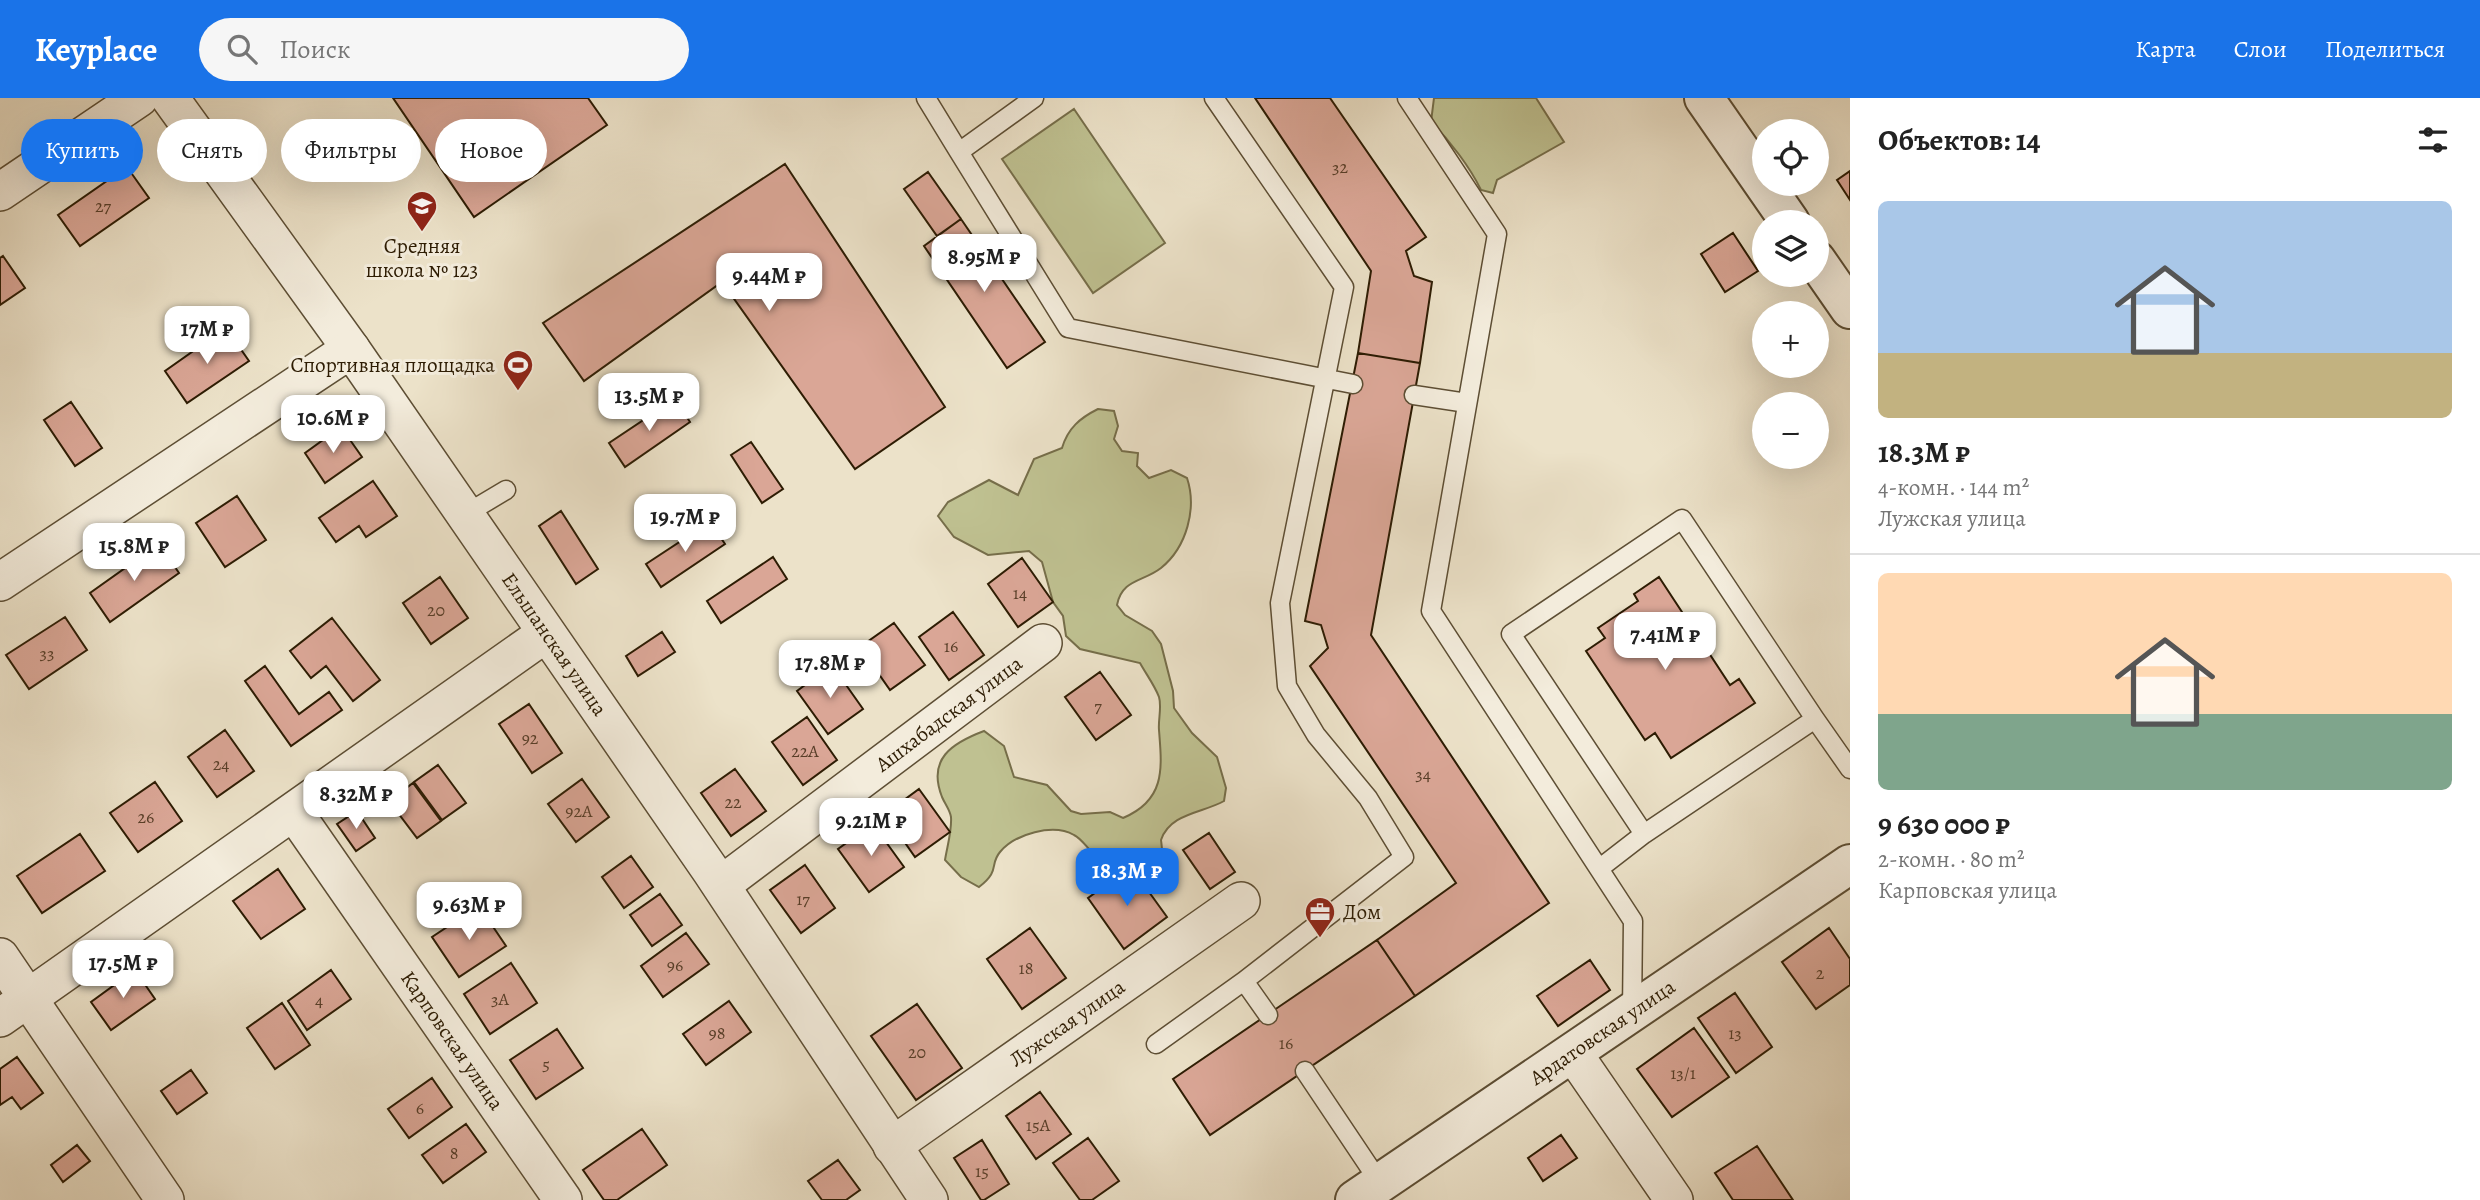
<!DOCTYPE html>
<html lang="ru">
<head>
<meta charset="utf-8">
<style>
  body { margin:0; font-family:Alegreya,serif; background:#f6f6f6; color:#222; height:100vh; display:flex; flex-direction:column; font-size:26px; white-space:nowrap }
  * { box-sizing:border-box; margin:0 }
  p { font-size:23px; color:#767676 }
  .icon { flex:none; width:38px; height:38px; fill:none; stroke:currentColor; stroke-width:2; stroke-linecap:round; stroke-linejoin:round }
  .map { position:relative; flex:1; overflow:hidden }
  .drawer { display:flex; flex-direction:column; background:#fff; width:630px }
  .drawer>* { flex:none }
  .guide { position:absolute; left:21px; top:21px; width:665px; height:63px; display:flex; gap:14px }
  .controls { position:absolute; left:1752px; top:21px; display:grid; gap:14px }
  .controls a { display:grid; place-items:center; width:77px; height:77px; border-radius:50%; background:#fff; box-shadow:0 7px 28px #0002; font-size:35px }
  .price { position:absolute; translate:-50% -60px; padding:0 16px; border-radius:14px; background:#fff; color:#222; font-size:23px; line-height:46px; filter:drop-shadow(0 2px 4px #0008) }
  .price::after { content:''; position:absolute; left:50%; top:42px; width:21px; height:16px; margin-left:-10px; background:inherit; clip-path:polygon(0 0,100% 0,50% 100%) }
  .price.current { background:#1a73e8; color:#fff }
  ul { padding:0; list-style:none }
  li { display:grid; align-content:center; gap:14px; height:371px; padding:0 28px }
  li+li { border-top:2px solid #e0e0e0 }
  li span { display:grid; place-items:center; height:217px; border-radius:10px; color:#555 }
  li>.icon { margin-inline-start:auto }
  span .icon { width:126px; height:126px; fill:#fffc; stroke-width:1 }
  li b { font-size:30px }
  h2 { display:flex; justify-content:space-between; align-items:center; height:84px; padding:0 28px; font-size:30px }
  .chip { padding:0 24px; border-radius:32px; background:#fff; box-shadow:0 7px 28px #0002; font-size:24px; line-height:63px }
  .chip.current { background:#1a73e8; color:#fff }
  header { display:flex; align-items:center; gap:42px; box-sizing:border-box; height:98px; padding:0 35px; background:#1a73e8; color:#fff }
  header strong { font-size:33px }
  nav { display:flex; gap:38px; margin-inline-start:auto; font-size:24px }
  .search { width:490px; height:63px; background:#f6f6f6; display:flex; align-items:center; gap:18px; box-sizing:border-box; padding:0 24px; border-radius:38px; color:#767676; font-size:26px }
  main { display:flex; flex:1; min-height:0 }
  .map>svg:first-child { display:block }
  .green { fill:#bfc191; stroke:#766e4a; stroke-width:2 }
  .building { fill:#daa696; stroke:#2d1c03; stroke-width:2 }
  .lines { fill:none; stroke-linecap:round; stroke-linejoin:round }
  .service-casing { stroke:#5d4e34; stroke-width:21 }
  .minor-casing { stroke:#5d4e34; stroke-width:40 }
  .tertiary-casing { stroke:#5d4e34; stroke-width:42 }
  .service { stroke:#f3ecdc; stroke-width:18 }
  .minor { stroke:#f3ecdc; stroke-width:37 }
  .tertiary { stroke:#f3ecdc; stroke-width:38 }
  .labels { text-anchor:middle; stroke-width:6; stroke-linejoin:round; paint-order:stroke }
  .number-label { font-size:18px; fill:#583e28 }
  .poi-label { font-size:21px; fill:#2d1c03; stroke:#f3ecdc }
  .street-label { font-size:21px; fill:#2d1c03; stroke:#f3ecdc }
</style>
</head>
<body>
<header>
<strong>Keyplace</strong>
<div class="search"><svg class="icon" aria-label="search" viewBox="0 0 24 24"><circle cx="10" cy="10" r="6"/><path d="M15 15l6 6"/></svg>Поиск</div>
<nav><a>Карта</a><a>Слои</a><a>Поделиться</a></nav>
</header>
<main>
<div class="map">
<svg width="1850" height="1102" viewBox="0 0 1850 1102">
  <rect width="100%" height="100%" fill="#ece2c9"/>
  <filter id="stains"><feTurbulence type="fractalNoise" baseFrequency=".00286" numOctaves="4"/><feColorMatrix values="0 0 0 0 .2 0 0 0 0 .09 0 0 0 0 .02 0 0 0 .5 -.17"/></filter>
  <radialGradient id="worn" r=".72"><stop offset=".6" stop-color="#630" stop-opacity="0"/><stop offset="1" stop-color="#630" stop-opacity=".3"/></radialGradient>
  <path class="green" d="M1434,0H1536L1564,44L1497,82L1493,95L1481,92C1470,69 1450,43 1431,24Z
    M1074,11L1165,145L1093,195L1002,61Z
    M1098,311L1114,313L1118,328L1114,341L1122,353L1138,355L1137,368L1149,380L1171,372L1187,380C1197,410 1187,449 1161,470C1143,484 1122,481 1117,507L1125,517L1152,533L1161,546L1173,593L1174,610L1192,635L1217,659L1226,690L1224,703C1203,715 1170,715 1161,742C1163,758 1165,766 1148,773C1136,769 1122,771 1111,767C1090,759 1086,743 1074,737C1053,725 1015,736 1000,754C989,767 1001,772 979,789L961,779L945,762C947,749 952,733 951,719C950,712 945,706 942,699C927,661 952,645 984,633L1004,648L1014,679L1047,687L1071,713L1081,716L1110,714L1123,720C1166,702 1162,670 1159,632C1158,622 1162,609 1159,599C1155,588 1146,576 1140,565L1080,551L1066,538L1063,518L1053,504L1042,464L1029,453L988,457L954,439L938,418L948,404L989,382L1018,397L1034,361L1062,350C1068,330 1080,320 1098,311Z"/>
  <path class="building" d="M393,0H588L607,27L474,119Z
    M1255,0H1330L1426,139L1406,153L1414,178L1432,184L1420,265L1358,255L1371,173Z
    M785,66L945,309L855,371L722,184L584,283L543,225Z
    M127,69L149,100L80,148L58,117Z
    M1850,73V102L1837,82Z
    M928,74L961,121L937,138L904,91Z
    M961,121L1045,244L1007,270L924,148Z
    M1733,135L1758,173L1725,194L1701,156Z
    M3,158L25,190L0,207V160Z
    M226,230L249,263L187,305L165,273Z
    M1358,255L1420,265L1371,537L1549,805L1415,898L1377,842L1456,785L1310,568L1328,550L1321,527L1305,523Z
    M675,301L690,324L625,369L609,345Z
    M71,304L102,350L75,368L44,322Z
    M341,329L362,359L325,385L305,355Z
    M751,344L783,391L762,405L731,357Z
    M373,383L397,418L366,439L359,428L336,444L319,420Z
    M237,398L266,442L225,469L196,425Z
    M561,413L598,471L576,486L539,428Z
    M710,424L725,446L661,489L646,466Z
    M159,446L179,475L110,524L90,495Z
    M773,459L787,481L721,525L707,503Z
    M1022,460L1053,504L1018,529L988,486Z
    M440,479L468,520L431,546L403,505Z
    M1659,479L1730,587L1739,581L1755,605L1671,660L1655,635L1645,642L1586,553L1605,540L1598,530L1638,503L1634,496Z
    M953,514L984,557L949,582L919,539Z
    M65,519L87,552L29,591L6,557Z
    M332,520L380,582L353,603L326,568L311,580L290,553Z
    M894,525L925,567L890,592L860,549Z
    M662,534L675,554L638,578L626,558Z
    M832,567L863,611L828,636L797,593Z
    M265,568L299,616L329,594L342,612L291,648L245,583Z
    M1100,574L1131,617L1096,642L1065,599Z
    M529,606L562,655L532,675L499,626Z
    M807,619L837,662L803,687L772,644Z
    M225,632L254,673L217,699L188,659Z
    M438,667L466,705L442,722L414,684Z
    M735,671L766,713L731,738L701,695Z
    M582,681L609,719L576,744L548,706Z
    M155,684L182,723L138,754L110,715Z
    M413,685L441,723L417,740L389,703Z
    M919,691L950,734L915,759L885,716Z
    M357,713L375,740L356,753L337,726Z
    M873,726L904,769L869,794L838,751Z
    M1209,735L1235,774L1210,791L1183,752Z
    M80,736L105,773L42,815L17,778Z
    M631,758L653,789L624,810L602,779Z
    M805,767L835,810L801,835L770,792Z
    M1131,769L1167,819L1124,851L1088,800Z
    M278,771L305,811L261,841L233,803Z
    M660,796L682,827L652,848L630,817Z
    M479,808L506,848L459,879L432,839Z
    M1030,830L1066,880L1022,911L987,861Z
    M1829,830L1850,861V887L1816,911L1782,864Z
    M686,835L709,866L663,899L641,868Z
    M1377,842L1415,898L1210,1037L1173,981Z
    M1590,862L1610,892L1558,928L1537,898Z
    M511,865L537,905L490,936L464,896Z
    M135,872L155,901L111,932L91,904Z
    M331,872L351,901L307,932L288,903Z
    M1735,895L1772,949L1736,975L1698,920Z
    M729,903L751,934L706,967L683,936Z
    M282,905L310,947L275,971L247,930Z
    M917,906L962,970L916,1002L871,938Z
    M1694,930L1729,979L1672,1019L1637,971Z
    M557,931L583,970L536,1001L510,962Z
    M17,959L43,995L21,1011L12,999L0,1007V971Z
    M191,972L207,995L177,1016L161,993Z
    M432,980L452,1009L409,1040L388,1011Z
    M1040,994L1071,1036L1036,1061L1006,1018Z
    M466,1026L486,1054L443,1085L422,1057Z
    M642,1031L667,1067L617,1102H604L583,1072Z
    M1561,1037L1577,1060L1543,1083L1528,1060Z
    M1088,1040L1119,1083L1092,1102H1080L1053,1065Z
    M982,1042L1009,1086L984,1102H981L954,1060Z
    M77,1047L90,1063L63,1084L51,1067Z
    M1757,1048L1793,1102H1733L1715,1075Z
    M838,1062L860,1092L846,1102H822L808,1083Z"/>
  <g class="lines">
    <g class="service-casing">
      <path id="service" d="M926,0L959,54
        M1034,0L959,54L1068,230L1353,286
        M1214,0L1344,189L1280,505L1287,588L1316,637L1368,700L1404,759L1244,883L1268,917
        M1407,0L1497,136L1431,513L1633,823L1632,915
        M1414,297L1467,305
        M464,417L506,392
        M1815,621L1850,671
        M1600,770L1644,736L1815,621L1682,421L1511,536L1644,736
        M1156,946L1244,883
        M1305,973L1380,1085"/>
    </g>
    <g class="minor-casing">
      <g id="minor">
        <path id="s1" d="M170,0L351,251L711,773L929,1102"/>
        <path d="M0,94L139,0"/>
        <path d="M0,484L351,251"/>
        <path id="s2" d="M294,714L563,1102"/>
        <path id="s3" d="M721,787L1043,545"/>
        <path d="M0,859L165,1102"/>
        <path d="M0,920L545,536"/>
        <path d="M1573,955L1674,1102"/>
        <path id="s4" d="M892,1048L1241,803"/>
      </g>
    </g>
    <g class="tertiary-casing">
      <g id="tertiary">
        <path d="M1704,0L1790,124"/>
        <path d="M1816,162L1850,211"/>
        <path id="s5" d="M1355,1102L1850,766"/>
      </g>
    </g>
    <use href="#service" class="service"/>
    <use href="#minor" class="minor"/>
    <use href="#tertiary" class="tertiary"/>
  </g>
  <defs>
    <g id="school-pin" transform="scale(1.575)"><path d="M0 17L-7.5 6A9.5 9.5 0 1 1 7.5 6Z" fill="#8f2418" stroke="#f3ecdc"/><path d="M0-5L7-2L0 1L-7-2ZM-4 1L0 2.5L4 1V4Q0 6-4 4Z" fill="#fff"/></g>
    <g id="stadium-pin" transform="scale(1.575)"><path d="M0 17L-7.5 6A9.5 9.5 0 1 1 7.5 6Z" fill="#8f2418" stroke="#f3ecdc"/><path d="M0-5a6.5 5 0 1 0 0 10a6.5 5 0 1 0 0-10ZM-3.5-1.8h7v3.6h-7Z" fill="#fff"/></g>
    <g id="office-pin" transform="scale(1.575)"><path d="M0 17L-7.5 6A9.5 9.5 0 1 1 7.5 6Z" fill="#8f2418" stroke="#f3ecdc"/><path d="M-6-3h4V-5.5h4V-3h4V5H-6ZM-1-4.5V-3h2v-1.5ZM-6 0V1H6V0Z" fill="#fff"/></g>
  </defs>
  <g fill-rule="evenodd">
    <use href="#school-pin" x="422" y="108"/>
    <use href="#stadium-pin" x="518" y="267"/>
    <use href="#office-pin" x="1320" y="814"/>
  </g>
  <g class="labels">
    <g class="number-label">
      <text x="1340" y="75">32</text>
      <text x="103" y="114">27</text>
      <text x="1020" y="501">14</text>
      <text x="436" y="518">20</text>
      <text x="951" y="554">16</text>
      <text x="47" y="561">33</text>
      <text x="1098" y="614">7</text>
      <text x="530" y="646">92</text>
      <text x="805" y="659">22А</text>
      <text x="221" y="672">24</text>
      <text x="1423" y="682">34</text>
      <text x="733" y="710">22</text>
      <text x="579" y="719">92А</text>
      <text x="146" y="725">26</text>
      <text x="803" y="807">17</text>
      <text x="675" y="873">96</text>
      <text x="1026" y="876">18</text>
      <text x="1820" y="881">2</text>
      <text x="500" y="907">3А</text>
      <text x="319" y="908">4</text>
      <text x="717" y="941">98</text>
      <text x="1735" y="941">13</text>
      <text x="1286" y="951">16</text>
      <text x="917" y="960">20</text>
      <text x="546" y="972">5</text>
      <text x="1683" y="981">13/1</text>
      <text x="420" y="1016">6</text>
      <text x="1038" y="1033">15А</text>
      <text x="454" y="1061">8</text>
      <text x="982" y="1079">15</text>
    </g>
    <g class="poi-label">
      <text x="422" y="155">Средняя<tspan x="422" dy="24">школа № 123</tspan></text>
      <text x="495" y="274" text-anchor="end">Спортивная площадка</text>
      <text x="1343" y="821" text-anchor="start">Дом</text>
    </g>
    <g class="street-label">
      <text dy="7" stroke="none"><textPath href="#s1" startOffset="668">Ельшанская улица</textPath></text>
      <text dy="7" stroke="none"><textPath href="#s3" startOffset="285">Ашхабадская улица</textPath></text>
      <text dy="7" stroke="none"><textPath href="#s4" startOffset="214">Лужская улица</textPath></text>
      <text dy="7" stroke="none"><textPath href="#s5" startOffset="299">Ардатовская улица</textPath></text>
      <text dy="7" stroke="none"><textPath href="#s2" startOffset="278">Карповская улица</textPath></text>
    </g>
  </g>
  <rect width="100%" height="100%" filter="url(#stains)"/>
  <rect width="100%" height="100%" fill="url(#worn)"/>
</svg>
<div class="controls">
<a><svg class="icon" aria-label="locate" viewBox="0 0 24 24"><circle cx="12" cy="12" r="6"/><path d="M12 2v4M12 18v4M2 12h4M18 12h4"/></svg></a>
<a><svg class="icon" aria-label="layers" viewBox="0 0 24 24"><path d="M12 4l9 5-9 5-9-5zM3 14l9 5 9-5"/></svg></a>
<a>+</a>
<a>−</a>
</div>
<b class="price" style="left:984px;top:196px">8.95M ₽</b>
<b class="price" style="left:769px;top:215px">9.44M ₽</b>
<b class="price" style="left:207px;top:268px">17M ₽</b>
<b class="price" style="left:649px;top:335px">13.5M ₽</b>
<b class="price" style="left:333px;top:357px">10.6M ₽</b>
<b class="price" style="left:685px;top:456px">19.7M ₽</b>
<b class="price" style="left:134px;top:485px">15.8M ₽</b>
<b class="price" style="left:1665px;top:574px">7.41M ₽</b>
<b class="price" style="left:830px;top:602px">17.8M ₽</b>
<b class="price" style="left:356px;top:733px">8.32M ₽</b>
<b class="price" style="left:871px;top:760px">9.21M ₽</b>
<b class="price current" style="left:1127px;top:810px">18.3M ₽</b>
<b class="price" style="left:469px;top:844px">9.63M ₽</b>
<b class="price" style="left:123px;top:902px">17.5M ₽</b>
<div class="guide">
<a class="chip current">Купить</a>
<a class="chip">Снять</a>
<a class="chip">Фильтры</a>
<a class="chip">Новое</a>
</div>
</div>
<section class="drawer">
<h2>Объектов: 14<svg class="icon" aria-label="filters" viewBox="0 0 24 24"><path d="M4 7h16M4 17h16"/><circle cx="9" cy="7" r="2"/><circle cx="15" cy="17" r="2"/></svg></h2>
<ul>
<li><span style="background:linear-gradient(#a9c7e8 70%,#c2b280 0)"><svg class="icon" aria-label="home" viewBox="0 0 24 24"><path d="M3 11l9-7 9 7M6 9v11h12V9"/></svg></span><div><b>18.3M ₽</b><p>4-комн. · 144 m²</p><p>Лужская улица</p></div></li>
<li><span style="background:linear-gradient(#ffd9b3 65%,#7fa58c 0)"><svg class="icon" aria-label="home" viewBox="0 0 24 24"><path d="M3 11l9-7 9 7M6 9v11h12V9"/></svg></span><div><b>9 630 000 ₽</b><p>2-комн. · 80 m²</p><p>Карповская улица</p></div></li>
</ul>
</section>
</main>
</body>
</html>
